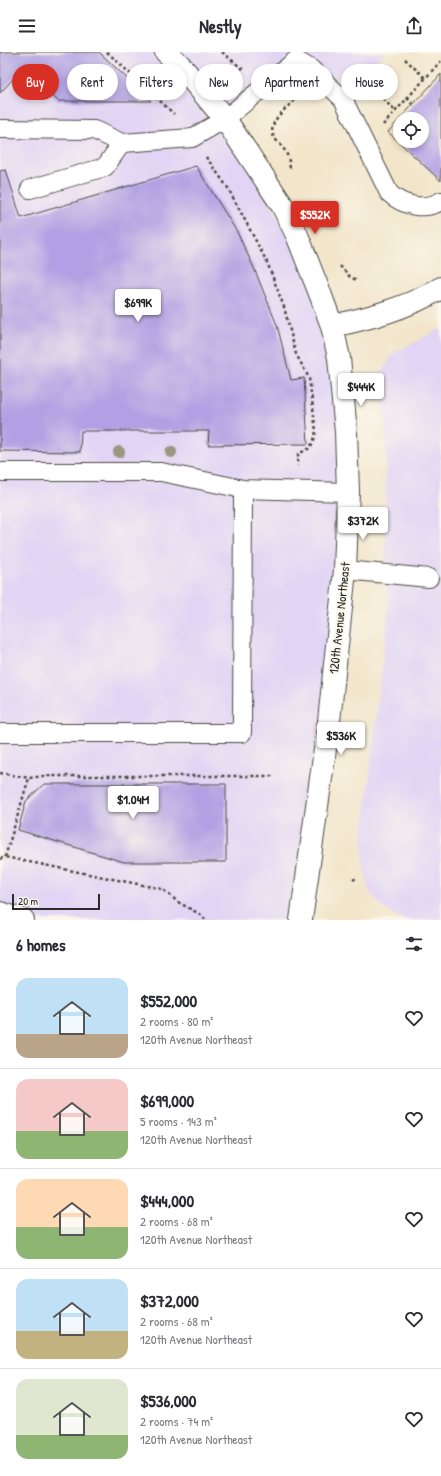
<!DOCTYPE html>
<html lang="en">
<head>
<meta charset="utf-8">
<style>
  body { margin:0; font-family:"Patrick Hand",sans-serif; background:#f2f2f3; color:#2b2b33; height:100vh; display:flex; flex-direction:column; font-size:15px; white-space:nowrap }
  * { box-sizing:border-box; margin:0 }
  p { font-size:13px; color:#7c7c81 }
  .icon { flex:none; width:22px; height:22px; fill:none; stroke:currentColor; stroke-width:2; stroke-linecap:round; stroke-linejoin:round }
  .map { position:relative; height:868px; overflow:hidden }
  .details { display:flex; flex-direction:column; background:#fff; flex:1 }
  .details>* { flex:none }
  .guide { position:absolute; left:12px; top:12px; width:417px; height:36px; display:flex; gap:8px }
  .buttons { position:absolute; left:393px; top:60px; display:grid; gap:8px }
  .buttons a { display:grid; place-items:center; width:36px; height:36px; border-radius:50%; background:#fff; box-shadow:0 2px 6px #0003; font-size:20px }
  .scale { position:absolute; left:12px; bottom:10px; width:88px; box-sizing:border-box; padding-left:4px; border:2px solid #2b2b2b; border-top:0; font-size:11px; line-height:14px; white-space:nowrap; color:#2b2b2b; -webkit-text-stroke:3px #fbf7ec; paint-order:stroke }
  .price { position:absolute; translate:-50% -34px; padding:0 9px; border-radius:4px; background:#fff; color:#222; font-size:13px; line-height:26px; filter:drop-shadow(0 1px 2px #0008) }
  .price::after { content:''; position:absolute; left:50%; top:24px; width:12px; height:9px; margin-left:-6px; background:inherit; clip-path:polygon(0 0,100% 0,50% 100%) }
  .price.selected { background:#d93025; color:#fff }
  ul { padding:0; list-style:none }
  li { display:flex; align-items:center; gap:12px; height:100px; padding:0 16px }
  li+li { border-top:1px solid #e1e1e2 }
  li span { display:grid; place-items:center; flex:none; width:112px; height:80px; border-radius:12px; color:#555 }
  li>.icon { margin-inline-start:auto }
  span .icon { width:48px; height:48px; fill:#fffc; stroke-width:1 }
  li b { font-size:17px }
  h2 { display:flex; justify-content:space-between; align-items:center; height:48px; padding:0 16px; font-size:17px }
  .pill { padding:0 14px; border-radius:18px; background:#fff; box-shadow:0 2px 6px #0003; font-size:14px; line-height:36px }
  .pill.selected { background:#d93025; color:#fff }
  header { display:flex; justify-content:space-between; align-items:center; height:52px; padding:0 16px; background:#fff; font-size:18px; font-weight:800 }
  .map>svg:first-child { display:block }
  .built { fill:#e1d4f4 }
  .building { fill:#b1a0e3; fill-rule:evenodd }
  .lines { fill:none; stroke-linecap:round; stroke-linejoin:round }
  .service-casing { stroke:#494743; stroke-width:20 }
  .minor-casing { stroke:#494743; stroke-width:24 }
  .tertiary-casing { stroke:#494743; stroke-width:24 }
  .secondary-casing { stroke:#494743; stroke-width:24 }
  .path { stroke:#494743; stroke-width:2.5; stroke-dasharray:3 3; stroke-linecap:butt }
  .service { stroke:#fff; stroke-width:18 }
  .minor { stroke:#fff; stroke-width:22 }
  .tertiary { stroke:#fff; stroke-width:22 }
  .secondary { stroke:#fff; stroke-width:22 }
  .tree { fill:#97987e }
  .labels { text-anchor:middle; stroke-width:4; stroke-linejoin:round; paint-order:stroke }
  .street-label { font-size:13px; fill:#2b2b2b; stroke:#fbf7ec }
</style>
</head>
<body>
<header><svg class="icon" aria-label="menu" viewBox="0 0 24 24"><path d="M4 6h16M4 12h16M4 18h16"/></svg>Nestly<svg class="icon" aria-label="share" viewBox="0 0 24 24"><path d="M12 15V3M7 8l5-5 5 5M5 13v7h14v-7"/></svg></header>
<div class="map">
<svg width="441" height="868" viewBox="0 0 441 868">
  <rect width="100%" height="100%" fill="#fbf7ec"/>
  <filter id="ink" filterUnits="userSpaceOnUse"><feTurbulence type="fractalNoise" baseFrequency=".025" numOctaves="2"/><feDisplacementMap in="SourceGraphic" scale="8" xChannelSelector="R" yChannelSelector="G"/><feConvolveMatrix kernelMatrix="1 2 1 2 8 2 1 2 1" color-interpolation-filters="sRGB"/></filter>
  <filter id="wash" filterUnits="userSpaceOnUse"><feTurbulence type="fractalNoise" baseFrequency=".012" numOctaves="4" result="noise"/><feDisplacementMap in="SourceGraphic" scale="16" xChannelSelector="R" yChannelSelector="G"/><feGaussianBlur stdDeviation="0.9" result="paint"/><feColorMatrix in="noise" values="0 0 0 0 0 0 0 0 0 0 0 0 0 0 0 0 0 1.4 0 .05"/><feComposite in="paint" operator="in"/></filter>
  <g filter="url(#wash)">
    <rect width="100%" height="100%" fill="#f2e5ca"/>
    <path class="built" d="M0,0H385L343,47L296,8L225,67L321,244L348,440L301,868H23L0,861Z
      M441,276V868H404L384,857L369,840L363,811V782L388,558L385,491L386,403L382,319L394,301Z"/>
    <g id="blocks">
      <path class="building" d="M0,0H99L151,49H58L24,15L0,41Z
        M441,22V129L388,80ZM400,67H422V89H400Z
        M196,114L237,180L254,216L277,273L291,328L304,326L308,392L208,393L209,379H81L80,400L0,399V119L6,118L21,166Z
        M44,732H226V810H124L18,778L26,749Z"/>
    </g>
  </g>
  <g filter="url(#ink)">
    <use href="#blocks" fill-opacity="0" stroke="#494743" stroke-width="1"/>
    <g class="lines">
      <g class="service-casing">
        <path id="service" d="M343,47L361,27
          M0,77L94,78L122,91L192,86L225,67L296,8L311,17L343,47L389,141C403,154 424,159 441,149
          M30,137L105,115L122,91
          M0,420H161L243,437L348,440
          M345,518L429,526
          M0,681H242L243,437"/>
      </g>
      <g class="minor-casing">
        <path id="minor" d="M332,274C370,266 407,256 441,236"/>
      </g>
      <g class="tertiary-casing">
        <path id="tertiary" d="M166,0L179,12L225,67L282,153L297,183L321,244L332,274L339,306L346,380L348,440L345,518L329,669L301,868"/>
      </g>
      <g class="secondary-casing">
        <path id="secondary" d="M0,861L23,868"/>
      </g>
      <path class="path" d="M107,0L174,62
        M222,0L245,19
        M405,7L425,26
        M379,43L395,59
        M407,46L413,52
        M383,73L441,9
        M206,105L228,136L267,210L284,255L296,302L309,326L316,379L314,388L310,396L298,402V414
        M290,116C288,101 286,99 276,88C263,72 287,56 298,45
        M340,214L350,225L358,229
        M0,721L29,726L44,724H273
        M5,805L29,726
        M0,807L5,805L162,837L178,850L203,864L205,868
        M353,828L358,825"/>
      <use href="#service" class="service"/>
      <use href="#minor" class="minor"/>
      <use href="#tertiary" class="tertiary"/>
      <use href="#secondary" class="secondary"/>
    </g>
    <g class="tree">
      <circle cx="119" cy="400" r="6"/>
      <circle cx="171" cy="400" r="6"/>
    </g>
  </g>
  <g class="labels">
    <g class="street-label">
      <text transform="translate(339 566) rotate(-84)" y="5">120th Avenue Northeast</text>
    </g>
  </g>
</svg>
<div class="buttons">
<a><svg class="icon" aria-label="locate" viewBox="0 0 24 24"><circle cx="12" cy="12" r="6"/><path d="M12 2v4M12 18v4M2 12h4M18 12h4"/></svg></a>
</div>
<div class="scale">20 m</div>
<b class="price selected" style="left:315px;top:183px">$552K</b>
<b class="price" style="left:138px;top:271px">$699K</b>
<b class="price" style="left:361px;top:355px">$444K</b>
<b class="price" style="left:363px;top:489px">$372K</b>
<b class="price" style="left:341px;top:704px">$536K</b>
<b class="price" style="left:133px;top:768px">$1.04M</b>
<div class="guide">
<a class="pill selected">Buy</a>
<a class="pill">Rent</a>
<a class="pill">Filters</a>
<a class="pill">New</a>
<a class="pill">Apartment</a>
<a class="pill">House</a>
</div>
</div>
<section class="details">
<h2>6 homes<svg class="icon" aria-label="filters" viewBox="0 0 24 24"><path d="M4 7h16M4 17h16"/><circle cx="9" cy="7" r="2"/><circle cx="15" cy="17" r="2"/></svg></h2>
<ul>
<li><span style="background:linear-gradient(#bfe0f5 70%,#b9a48a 0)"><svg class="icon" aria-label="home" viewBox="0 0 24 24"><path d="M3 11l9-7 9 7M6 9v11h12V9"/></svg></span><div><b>$552,000</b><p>2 rooms · 80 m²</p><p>120th Avenue Northeast</p></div><svg class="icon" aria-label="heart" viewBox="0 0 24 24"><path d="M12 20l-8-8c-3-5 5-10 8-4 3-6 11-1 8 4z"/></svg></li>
<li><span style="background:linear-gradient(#f6c9c9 65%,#8fb573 0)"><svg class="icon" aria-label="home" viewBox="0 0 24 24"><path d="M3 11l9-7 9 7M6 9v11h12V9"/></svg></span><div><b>$699,000</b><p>5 rooms · 143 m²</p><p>120th Avenue Northeast</p></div><svg class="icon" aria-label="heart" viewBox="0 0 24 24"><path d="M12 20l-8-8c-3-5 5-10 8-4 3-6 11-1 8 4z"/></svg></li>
<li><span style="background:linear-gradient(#ffd9b3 60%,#8fb573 0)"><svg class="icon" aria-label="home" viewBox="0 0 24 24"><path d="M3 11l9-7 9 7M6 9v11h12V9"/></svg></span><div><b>$444,000</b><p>2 rooms · 68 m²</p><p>120th Avenue Northeast</p></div><svg class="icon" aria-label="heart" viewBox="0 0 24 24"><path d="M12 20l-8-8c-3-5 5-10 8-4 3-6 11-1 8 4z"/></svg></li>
<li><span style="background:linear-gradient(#bfe0f5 65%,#c2b280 0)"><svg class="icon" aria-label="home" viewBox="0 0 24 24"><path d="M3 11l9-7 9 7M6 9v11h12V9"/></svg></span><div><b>$372,000</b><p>2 rooms · 68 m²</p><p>120th Avenue Northeast</p></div><svg class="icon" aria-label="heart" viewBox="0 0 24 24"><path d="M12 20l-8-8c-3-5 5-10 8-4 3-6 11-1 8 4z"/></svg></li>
<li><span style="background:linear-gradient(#dfe7d0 70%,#8fb573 0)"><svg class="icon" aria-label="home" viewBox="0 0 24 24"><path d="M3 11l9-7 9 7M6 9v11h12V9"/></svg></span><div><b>$536,000</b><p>2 rooms · 74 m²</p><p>120th Avenue Northeast</p></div><svg class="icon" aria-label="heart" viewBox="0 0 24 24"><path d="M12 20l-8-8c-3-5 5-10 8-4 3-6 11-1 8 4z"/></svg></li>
</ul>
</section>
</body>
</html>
